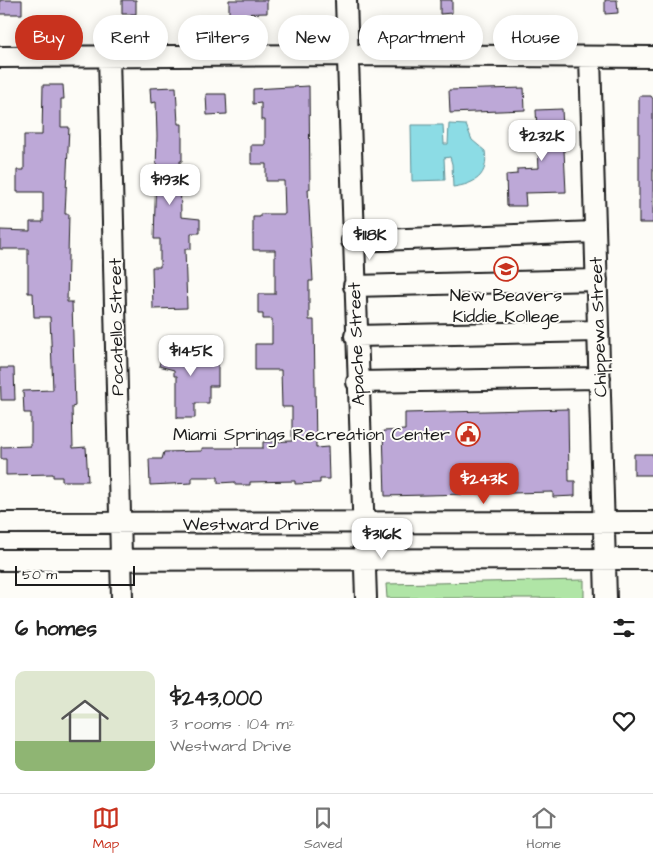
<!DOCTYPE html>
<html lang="en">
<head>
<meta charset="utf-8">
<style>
  body { margin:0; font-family:"Architects Daughter",sans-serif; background:#f6f6f6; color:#222; height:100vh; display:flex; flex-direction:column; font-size:19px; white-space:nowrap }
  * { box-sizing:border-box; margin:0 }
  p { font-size:16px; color:#767676 }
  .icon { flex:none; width:28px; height:28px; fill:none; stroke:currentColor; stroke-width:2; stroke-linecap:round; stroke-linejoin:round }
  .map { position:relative; height:598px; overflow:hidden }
  .panel { display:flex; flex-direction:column; background:#fff; flex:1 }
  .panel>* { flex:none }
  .guide { position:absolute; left:15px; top:15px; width:624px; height:45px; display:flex; gap:10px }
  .scale { position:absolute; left:15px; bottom:12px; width:120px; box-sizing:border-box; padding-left:5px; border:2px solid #1c1c1c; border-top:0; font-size:14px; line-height:18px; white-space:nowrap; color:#1c1c1c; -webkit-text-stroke:4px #fdfcf7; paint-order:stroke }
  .price { position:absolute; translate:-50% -42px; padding:0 11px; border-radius:10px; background:#fff; color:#222; font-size:16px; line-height:32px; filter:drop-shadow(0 1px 2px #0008) }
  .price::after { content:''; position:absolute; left:50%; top:30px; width:15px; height:11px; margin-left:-8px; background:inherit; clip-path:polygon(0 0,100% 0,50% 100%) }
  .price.on { background:#c8321e; color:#fff }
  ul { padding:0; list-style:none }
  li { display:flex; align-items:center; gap:15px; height:125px; padding:0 15px }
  li span { display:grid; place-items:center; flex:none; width:140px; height:100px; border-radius:10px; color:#555 }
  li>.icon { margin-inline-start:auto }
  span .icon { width:60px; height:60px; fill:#fffc; stroke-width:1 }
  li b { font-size:21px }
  h2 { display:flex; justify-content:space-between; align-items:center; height:60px; padding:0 15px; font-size:21px }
  .tag { padding:0 18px; border-radius:22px; background:#fff; box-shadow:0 2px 12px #0003; font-size:18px; line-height:45px }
  .tag.on { background:#c8321e; color:#fff }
  .menu { display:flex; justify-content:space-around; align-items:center; height:70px; border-top:1px solid #e0e0e0; background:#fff; font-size:14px; color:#767676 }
  .menu a { display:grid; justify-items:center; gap:2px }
  .menu .on { color:#c8321e }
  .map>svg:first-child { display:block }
  .green { fill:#b0e5a6; stroke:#668061 }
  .water { fill:#8cdce5; stroke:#5f8f95 }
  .building { fill:#bda8d7; stroke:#1c1c1c }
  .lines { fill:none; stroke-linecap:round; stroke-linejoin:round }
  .minor-casing { stroke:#1c1c1c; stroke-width:24 }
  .minor { stroke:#fdfcf7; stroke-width:20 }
  .labels { text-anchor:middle; stroke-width:4; stroke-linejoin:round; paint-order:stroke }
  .poi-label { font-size:18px; fill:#1c1c1c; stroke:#fdfcf7 }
  .street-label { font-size:18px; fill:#1c1c1c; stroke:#fdfcf7 }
</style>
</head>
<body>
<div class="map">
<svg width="653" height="598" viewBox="0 0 653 598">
  <rect width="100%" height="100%" fill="#fdfcf7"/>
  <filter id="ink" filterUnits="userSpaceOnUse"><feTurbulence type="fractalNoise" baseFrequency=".02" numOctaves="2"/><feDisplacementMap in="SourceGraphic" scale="10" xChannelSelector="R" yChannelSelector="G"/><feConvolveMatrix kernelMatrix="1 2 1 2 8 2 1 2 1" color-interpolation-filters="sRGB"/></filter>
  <g filter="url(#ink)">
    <path class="green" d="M584,580V598H387L386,584Z"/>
    <path class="water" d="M449,124L466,125L472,140L485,151C489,176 475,184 453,187L452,164L450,157L444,158L445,180L412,181L411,125H443L444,144H448Z"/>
    <path class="building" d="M0,0H22V14H0Z
      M122,0H136V14H122Z
      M229,0H267V13L229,14Z
      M440,0H452V13L440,14Z
      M605,0H617L618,13L605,14Z
      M43,85H63L64,99H61V127H69L65,214H69L67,302H72L75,406L72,407L73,448L86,447L88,481H62V477H53V474L6,475V459H1V447L31,446V413H24L23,391L53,390L50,317H34L33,293H28V249H0V230L30,231V222H43V192H17V170H24V135H42Z
      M309,86L310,189H308L313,281H309V320H314L316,448L328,447L329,479H320V483L295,484V481L250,482V485H235V482L218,483V477H192V483L150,485L149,459H162L164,452L202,451V448H263V442L292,441V407H282L281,370H255V344H272V319H263V314H258V294H275V250H253V217H260V214H285L284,181H266V164H251V145H265V120H261V103L253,104V89Z
      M176,87L178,124H182V161H180L181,217L200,219V233H191V249H185L187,308L153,309L152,267H160V239H154L157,136L156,102L151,103L150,88Z
      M524,88L525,110L450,113L449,90Z
      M206,94H226L227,114L207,115Z
      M639,96H651L653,99V223H639Z
      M562,109L566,192L525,193L526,206H507L506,175L517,174V169L539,168L536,110Z
      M165,344L188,351H210V357H218V386H209V403H195V418H177V376H174V370L159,366Z
      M0,368H14L15,400H1Z
      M568,409L569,481H575V496L553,497V492L385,496L383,431L405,430V413Z
      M634,454H653V475H634Z"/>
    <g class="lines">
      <g class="minor-casing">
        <path id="minor" d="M346,0L366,598
          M109,56L122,598
          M0,57L346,55L653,57
          M590,57L606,598
          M352,241L595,232
          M354,286L597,280
          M355,336L598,331
          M357,382L600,378
          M0,523L653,522
          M0,560L653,559"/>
      </g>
      <use href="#minor" class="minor"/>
    </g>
  </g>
  <defs>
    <g id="school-ring" transform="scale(1.25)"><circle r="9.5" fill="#fdfcf7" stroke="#c8321e" stroke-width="1.5"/><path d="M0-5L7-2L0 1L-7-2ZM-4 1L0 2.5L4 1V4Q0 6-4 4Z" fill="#c8321e"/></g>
    <g id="civic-ring" transform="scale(1.25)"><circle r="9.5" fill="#fdfcf7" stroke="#c8321e" stroke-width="1.5"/><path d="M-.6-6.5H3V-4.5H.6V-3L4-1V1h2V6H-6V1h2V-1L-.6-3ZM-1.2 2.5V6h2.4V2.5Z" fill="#c8321e"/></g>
  </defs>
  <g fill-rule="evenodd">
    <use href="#school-ring" x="506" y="269"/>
    <use href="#civic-ring" x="468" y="434"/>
  </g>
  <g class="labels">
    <g class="poi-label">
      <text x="506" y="301">New Beavers<tspan x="506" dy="21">Kiddie Kollege</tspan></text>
      <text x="450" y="440" text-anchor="end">Miami Springs Recreation Center</text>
    </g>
    <g class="street-label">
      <text transform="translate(116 327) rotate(-91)" y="6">Pocatello Street</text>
      <text transform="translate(598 327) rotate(-92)" y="6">Chippewa Street</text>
      <text transform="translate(356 344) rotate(-92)" y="6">Apache Street</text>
      <text x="251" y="530">Westward Drive</text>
    </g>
  </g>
</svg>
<div class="scale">50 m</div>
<b class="price" style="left:542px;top:162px">$232K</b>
<b class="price" style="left:170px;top:206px">$193K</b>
<b class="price" style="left:370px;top:261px">$118K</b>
<b class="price" style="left:191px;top:377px">$145K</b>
<b class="price on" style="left:484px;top:505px">$243K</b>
<b class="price" style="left:382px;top:560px">$316K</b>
<div class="guide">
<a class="tag on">Buy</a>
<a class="tag">Rent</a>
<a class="tag">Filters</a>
<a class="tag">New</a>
<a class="tag">Apartment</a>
<a class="tag">House</a>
</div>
</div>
<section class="panel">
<h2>6 homes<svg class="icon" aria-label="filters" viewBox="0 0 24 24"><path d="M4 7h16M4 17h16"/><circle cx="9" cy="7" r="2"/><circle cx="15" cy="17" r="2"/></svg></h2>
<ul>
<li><span style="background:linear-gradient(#dfe7d0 70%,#8fb573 0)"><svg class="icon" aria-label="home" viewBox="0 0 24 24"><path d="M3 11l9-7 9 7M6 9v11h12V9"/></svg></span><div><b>$243,000</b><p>3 rooms · 104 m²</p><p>Westward Drive</p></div><svg class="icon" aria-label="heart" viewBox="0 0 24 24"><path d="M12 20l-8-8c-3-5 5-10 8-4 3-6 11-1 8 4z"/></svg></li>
</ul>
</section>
<nav class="menu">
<a class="on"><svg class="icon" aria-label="map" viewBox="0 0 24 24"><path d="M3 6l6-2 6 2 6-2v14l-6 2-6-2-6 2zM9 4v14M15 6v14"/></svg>Map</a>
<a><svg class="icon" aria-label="saved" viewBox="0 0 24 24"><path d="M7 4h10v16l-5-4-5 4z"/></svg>Saved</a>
<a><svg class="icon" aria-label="home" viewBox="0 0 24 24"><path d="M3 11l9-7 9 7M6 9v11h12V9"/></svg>Home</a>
</nav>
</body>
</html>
